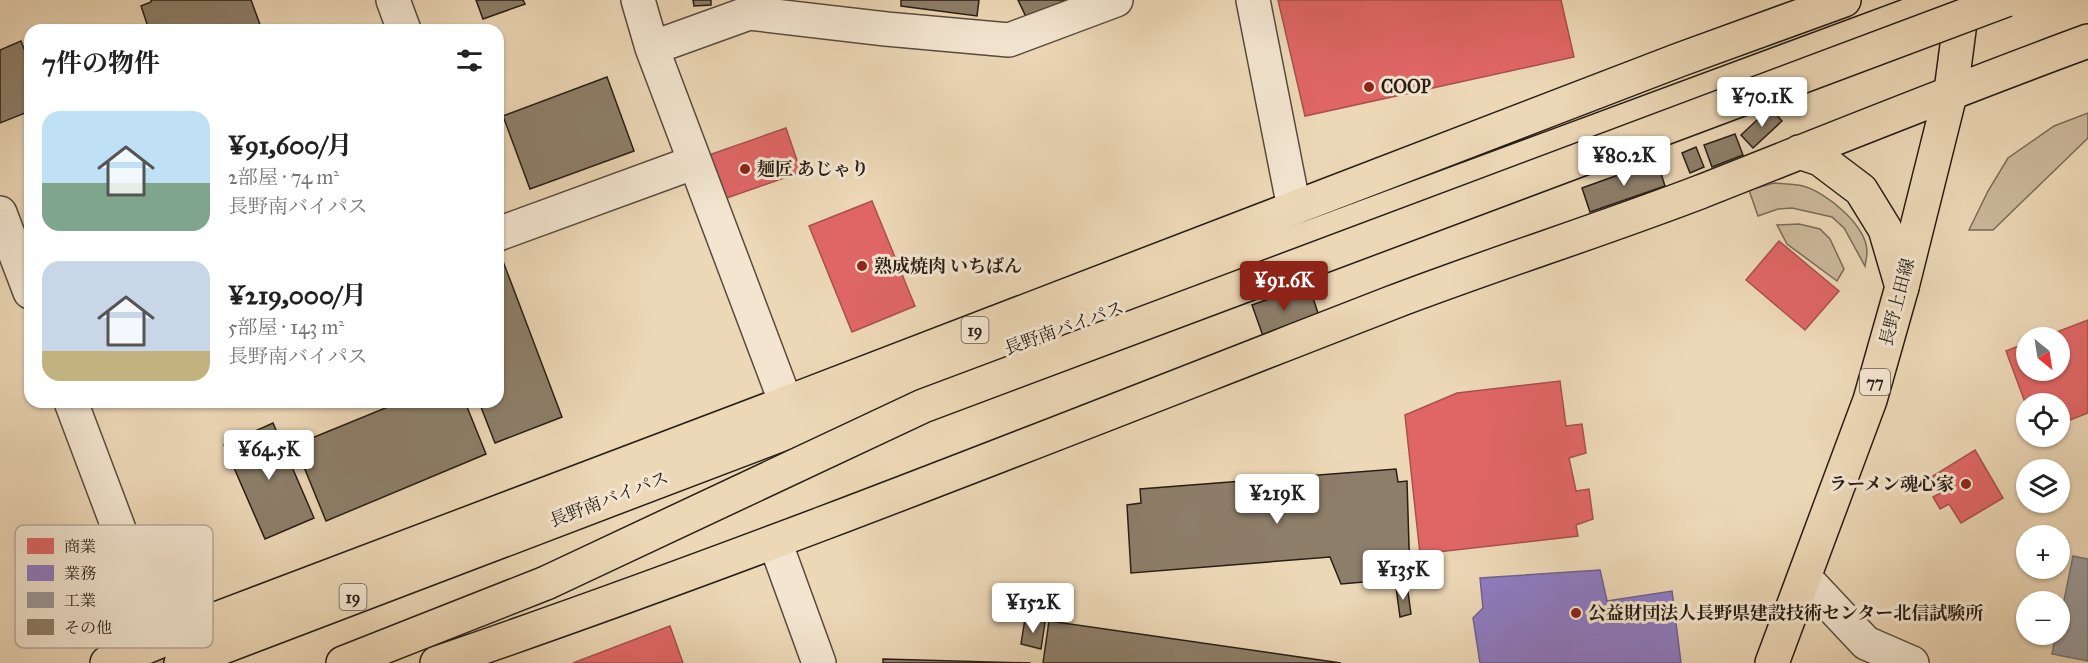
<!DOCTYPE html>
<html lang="ja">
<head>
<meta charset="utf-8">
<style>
  body { margin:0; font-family:"IM FELL Great Primer","Noto Serif JP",serif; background:#f2f2f2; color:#222; height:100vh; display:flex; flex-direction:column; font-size:22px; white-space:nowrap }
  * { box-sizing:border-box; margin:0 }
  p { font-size:20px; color:#767676 }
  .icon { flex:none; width:33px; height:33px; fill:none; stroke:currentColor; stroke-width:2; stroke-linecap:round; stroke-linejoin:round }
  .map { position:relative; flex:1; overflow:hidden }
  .sheet { position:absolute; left:24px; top:24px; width:480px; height:384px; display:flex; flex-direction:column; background:#fff; border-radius:18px; box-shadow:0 2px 4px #0004 }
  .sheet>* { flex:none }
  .needle { width:39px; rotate:150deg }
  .buttons { position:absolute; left:2016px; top:327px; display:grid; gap:12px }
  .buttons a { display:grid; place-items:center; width:54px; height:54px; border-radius:50%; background:#fff; box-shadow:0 2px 4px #0004; font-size:30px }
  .price { position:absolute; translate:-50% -51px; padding:0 14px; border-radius:6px; background:#fff; color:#222; font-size:20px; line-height:39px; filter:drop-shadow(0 2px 3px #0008) }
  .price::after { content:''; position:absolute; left:50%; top:36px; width:18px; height:14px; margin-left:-9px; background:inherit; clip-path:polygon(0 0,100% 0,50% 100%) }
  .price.on { background:#8f2418; color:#fff }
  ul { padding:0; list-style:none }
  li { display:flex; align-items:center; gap:18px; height:150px; padding:0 18px }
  li span { display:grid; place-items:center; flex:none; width:168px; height:120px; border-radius:18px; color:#555 }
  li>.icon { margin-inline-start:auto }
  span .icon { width:72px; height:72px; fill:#fffc; stroke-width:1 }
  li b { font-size:26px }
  h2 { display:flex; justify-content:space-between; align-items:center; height:72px; padding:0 18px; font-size:26px }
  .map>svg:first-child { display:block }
  .green { fill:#cbb89b; stroke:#796b58; stroke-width:1.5 }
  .shops { fill:#e06666; stroke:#a8504e; stroke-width:1.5 }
  .offices { fill:#8e7cc3; stroke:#6f608f; stroke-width:1.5 }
  .industry { fill:#999; stroke:#777471; stroke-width:1.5 }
  .building { fill:#8d7e69; stroke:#271e15; stroke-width:1.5 }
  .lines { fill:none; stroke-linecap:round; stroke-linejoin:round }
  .minor-tunnel { stroke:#c5b296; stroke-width:33; stroke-dasharray:33 16; stroke-linecap:butt }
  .minor-casing { stroke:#584c3d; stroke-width:36 }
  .major-casing { stroke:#271e15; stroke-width:36 }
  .highway-casing { stroke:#271e15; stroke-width:36 }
  .minor { stroke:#f3e5d0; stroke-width:33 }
  .major { stroke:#ecd7b6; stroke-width:33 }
  .highway { stroke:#ecd7b6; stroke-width:33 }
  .highway-bridge-casing { stroke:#271e15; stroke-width:36; stroke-linecap:butt }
  .highway-bridge { stroke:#ecd7b6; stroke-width:33 }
  .poi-dot { fill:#8f2418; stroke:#f3e5d0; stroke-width:2 }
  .labels { text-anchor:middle; stroke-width:6; stroke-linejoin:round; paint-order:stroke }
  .shield { fill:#f3e5d0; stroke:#645a4d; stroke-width:1.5 }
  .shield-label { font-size:16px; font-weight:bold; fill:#271e15 }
  .poi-label { font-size:18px; font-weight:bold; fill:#271e15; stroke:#f3e5d0; text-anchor:start }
  .street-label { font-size:18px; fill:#271e15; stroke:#f3e5d0 }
  .key { fill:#f3e5d0; stroke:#b6a998; stroke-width:1.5 }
  .key-label { font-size:16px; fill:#271e15 }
</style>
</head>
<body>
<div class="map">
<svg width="2088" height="663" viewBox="0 0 2088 663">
  <rect width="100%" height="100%" fill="#ecd7b6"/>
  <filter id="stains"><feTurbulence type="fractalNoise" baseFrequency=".00333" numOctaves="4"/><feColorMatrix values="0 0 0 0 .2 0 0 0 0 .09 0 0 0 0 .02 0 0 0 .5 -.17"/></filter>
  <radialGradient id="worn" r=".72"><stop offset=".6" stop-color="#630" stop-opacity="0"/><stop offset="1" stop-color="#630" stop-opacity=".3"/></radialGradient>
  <path class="green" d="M2088,113V138L1993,230H1969L1988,191L2008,158L2054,126Z
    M1774,183C1783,184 1794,184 1803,186C1826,192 1866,225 1867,251C1867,256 1866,261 1865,266L1844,228L1832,217L1792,208L1778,209L1758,216L1749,190Z
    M1799,224L1820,229L1830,239L1844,269L1837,281L1787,244L1777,225Z"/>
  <path class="shops" d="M1278,0H1561L1574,57L1305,116Z
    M786,128L801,172L724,199L709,155Z
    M872,201L915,306L852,332L809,226Z
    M1779,241L1839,291L1805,330L1746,280Z
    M2088,320V413L2060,424V404H2026V405L2006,351L2026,343V370H2060V338H2041Z
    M1560,381L1566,426L1582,424L1586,453L1569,458L1576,491L1589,489L1593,519L1576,525L1578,536L1420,554L1405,415L1457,393Z
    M1975,450L2003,498L1961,523L1949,504L1940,509L1933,497L1942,492L1933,476Z
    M670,626L683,663H573Z"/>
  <path class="offices" d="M1600,570L1607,601L1672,591L1681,663H1480L1473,618L1483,608L1480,578Z"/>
  <path class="industry" d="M2073,556L2088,559V661L2052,654L2056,634H2060V620Z"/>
  <path class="building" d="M151,0H251L262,30H149L141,6L151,2Z
    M476,0H523L525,4L483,19Z
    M693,0H711V5L694,6Z
    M901,0H979L977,16L901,6Z
    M1018,0H1066L1027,19Z
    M21,41L30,64V111L0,123V50Z
    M607,77L634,151L530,189L503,116Z
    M1770,108L1782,121L1753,148L1741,135Z
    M1735,134L1743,155L1712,167L1704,145Z
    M1696,147L1704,167L1690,173L1682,153Z
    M1657,161L1665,186L1590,212L1582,188Z
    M501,256L562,417L495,443L479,402H498V257Z
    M1297,289L1301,299L1312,295L1319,316L1263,336L1252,305Z
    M400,402H465L486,454L326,521L295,445Z
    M273,423L314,518L265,539L224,445Z
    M1396,469L1398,482L1407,481L1410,578L1341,584L1330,557L1131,573L1127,505L1141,503L1140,489Z
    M1407,585L1411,614L1400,617L1396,587Z
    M1025,619L1045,622L1041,649L1021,644Z
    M1049,621L1341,663H1043Z
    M883,659L1031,663H883Z"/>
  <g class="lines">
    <path class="minor-tunnel" d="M143,593L170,663"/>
    <g class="minor-casing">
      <path id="minor" d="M393,0L404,30
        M638,0L652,48L786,403
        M1253,0L1294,208
        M652,48L749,13L886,29L1009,40L1116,0
        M0,213L30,292
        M498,234L695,162
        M71,402L143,593
        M775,542L819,663
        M1805,578L1866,643L1912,663"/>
    </g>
    <g class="major-casing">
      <path id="major" d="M1772,663L1870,400L1902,287L1951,91L1963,0"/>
    </g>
    <g class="highway-casing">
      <path id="highway" d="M1799,152L1820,159L1861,190L1885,229L1902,287
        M107,663L187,630L786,403L1679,60L1844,0
        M181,663L911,385L1950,0
        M343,663L546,583
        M437,663C759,553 1074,426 1391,303C1493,264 1598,231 1700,192C1829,141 1957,89 2088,41"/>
    </g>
    <use href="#minor" class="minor"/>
    <use href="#major" class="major"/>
    <use href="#highway" class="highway"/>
    <g class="highway-bridge-casing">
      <path id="highway-bridge" d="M546,583L923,406L2006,0"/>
    </g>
    <use href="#highway-bridge" class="highway-bridge"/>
  </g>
  <g class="poi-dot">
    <circle cx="1369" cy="87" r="6"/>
    <circle cx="745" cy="169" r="6"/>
    <circle cx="862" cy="266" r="6"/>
    <circle cx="1966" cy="484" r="6"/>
    <circle cx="1576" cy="613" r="6"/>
  </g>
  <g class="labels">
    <g class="shield">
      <rect x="961.5" y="317" width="27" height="26" rx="4.5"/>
      <rect x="1860" y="369" width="30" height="26" rx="4.5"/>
      <rect x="339.5" y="584" width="27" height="26" rx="4.5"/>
    </g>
    <g class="shield-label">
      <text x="975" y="336">19</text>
      <text x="1875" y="388">77</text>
      <text x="353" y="603">19</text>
    </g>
    <g class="poi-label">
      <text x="1381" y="93">COOP</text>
      <text x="757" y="175">麺匠 あじゃり</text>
      <text x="874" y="272">熟成焼肉 いちばん</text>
      <text x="1954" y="490" text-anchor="end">ラーメン魂心家</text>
      <text x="1588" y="619">公益財団法人長野県建設技術センター北信試験所</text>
    </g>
    <g class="street-label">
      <text transform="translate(1897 302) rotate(-75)" y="6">長野上田線</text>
      <text transform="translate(1064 328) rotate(-20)" y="6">長野南バイパス</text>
      <text transform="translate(609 499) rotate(-21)" y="6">長野南バイパス</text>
    </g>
  </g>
  <rect x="15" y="525" width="198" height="123" rx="9" class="key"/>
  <rect x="27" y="538" width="27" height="16" fill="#e06666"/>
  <rect x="27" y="565" width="27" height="16" fill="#8e7cc3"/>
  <rect x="27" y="592" width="27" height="16" fill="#999"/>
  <rect x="27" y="619" width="27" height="16" fill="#8d7e69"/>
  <g class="key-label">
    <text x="64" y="552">商業</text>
    <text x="64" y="579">業務</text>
    <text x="64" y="606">工業</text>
    <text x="64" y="633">その他</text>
  </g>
  <rect width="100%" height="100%" filter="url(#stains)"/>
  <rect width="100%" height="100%" fill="url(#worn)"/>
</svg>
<div class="buttons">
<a><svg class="needle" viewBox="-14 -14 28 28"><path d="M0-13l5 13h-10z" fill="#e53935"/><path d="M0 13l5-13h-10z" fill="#767676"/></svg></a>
<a><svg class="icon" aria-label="locate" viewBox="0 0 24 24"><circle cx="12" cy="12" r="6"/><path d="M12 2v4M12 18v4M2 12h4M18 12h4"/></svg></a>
<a><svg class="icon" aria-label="layers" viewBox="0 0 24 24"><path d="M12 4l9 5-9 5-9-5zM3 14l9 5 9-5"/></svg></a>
<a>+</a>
<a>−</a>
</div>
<b class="price" style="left:1762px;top:128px">¥70.1K</b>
<b class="price" style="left:1624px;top:187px">¥80.2K</b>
<b class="price on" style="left:1284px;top:312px">¥91.6K</b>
<b class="price" style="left:269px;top:481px">¥64.5K</b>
<b class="price" style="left:1277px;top:525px">¥219K</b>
<b class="price" style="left:1403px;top:601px">¥135K</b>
<b class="price" style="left:1033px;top:634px">¥152K</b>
<section class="sheet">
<h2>7件の物件<svg class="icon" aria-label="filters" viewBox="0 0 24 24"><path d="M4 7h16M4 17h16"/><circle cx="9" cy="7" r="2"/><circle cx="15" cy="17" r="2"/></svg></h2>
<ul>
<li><span style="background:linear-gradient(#bfe0f5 60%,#7fa58c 0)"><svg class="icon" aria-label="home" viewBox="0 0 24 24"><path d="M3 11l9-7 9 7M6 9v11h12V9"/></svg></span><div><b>¥91,600/月</b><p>2部屋 · 74 m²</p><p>長野南バイパス</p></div></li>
<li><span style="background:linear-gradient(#c9d6e8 75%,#c2b280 0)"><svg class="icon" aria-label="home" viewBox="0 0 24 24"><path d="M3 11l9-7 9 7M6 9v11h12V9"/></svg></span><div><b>¥219,000/月</b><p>5部屋 · 143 m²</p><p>長野南バイパス</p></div></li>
</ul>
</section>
</div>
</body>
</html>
